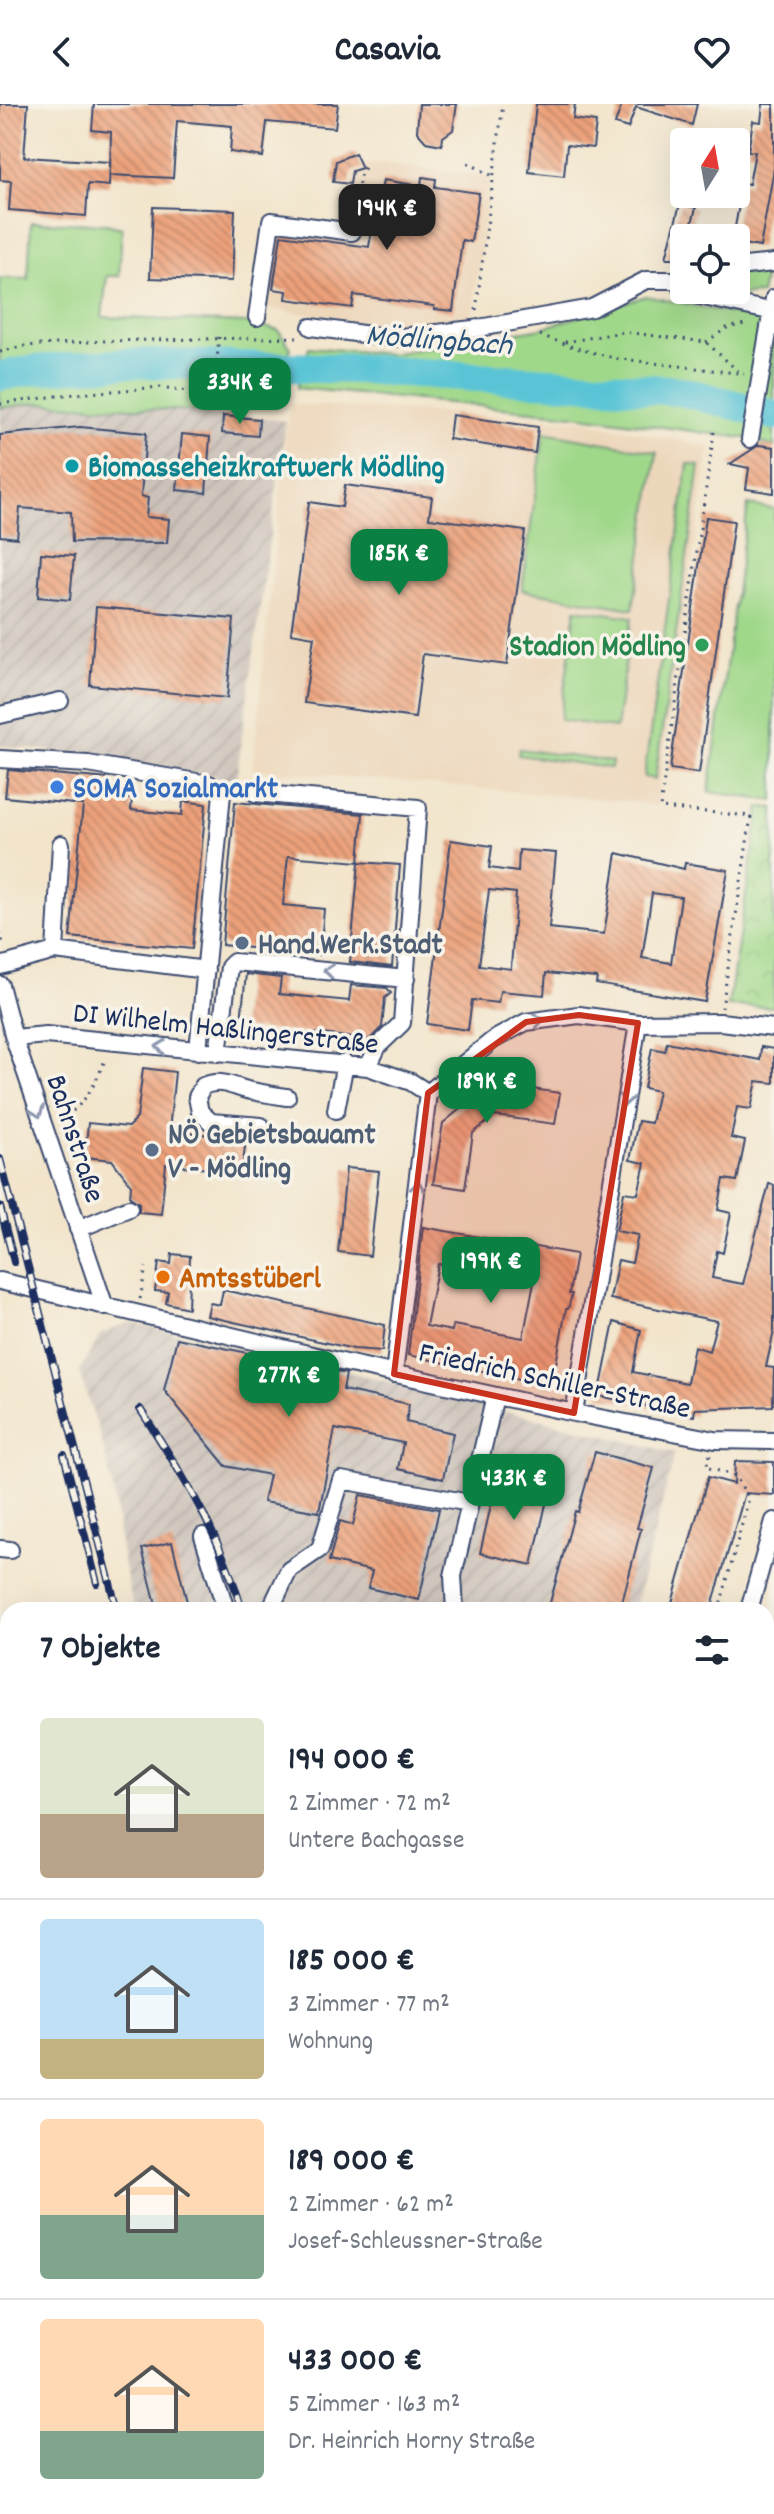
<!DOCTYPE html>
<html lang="de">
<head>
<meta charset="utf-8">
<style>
  body { margin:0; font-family:Dekko,sans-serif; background:#f2f2f3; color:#1f2937; height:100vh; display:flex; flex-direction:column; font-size:30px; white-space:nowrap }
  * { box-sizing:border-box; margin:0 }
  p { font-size:26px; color:#747a83 }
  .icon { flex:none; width:44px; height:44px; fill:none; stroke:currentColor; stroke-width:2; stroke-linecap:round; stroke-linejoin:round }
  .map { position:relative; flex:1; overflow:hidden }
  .drawer { position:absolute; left:0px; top:1498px; width:774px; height:912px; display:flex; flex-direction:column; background:#fff; border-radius:24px 24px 0 0; box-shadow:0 8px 32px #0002 }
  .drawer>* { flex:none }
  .needle { width:52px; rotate:11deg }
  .fabs { position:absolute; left:670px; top:24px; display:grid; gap:16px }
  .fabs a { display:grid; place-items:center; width:80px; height:80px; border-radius:8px; background:#fff; box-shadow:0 8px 32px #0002; font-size:40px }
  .price { position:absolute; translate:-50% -68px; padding:0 18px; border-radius:16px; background:#0b8043; color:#fff; font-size:26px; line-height:52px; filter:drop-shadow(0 2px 4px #0008) }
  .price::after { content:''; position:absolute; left:50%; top:48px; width:24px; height:18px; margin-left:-12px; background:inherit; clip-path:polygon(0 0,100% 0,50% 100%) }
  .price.current { background:#222; color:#fff }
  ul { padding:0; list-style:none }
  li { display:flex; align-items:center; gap:24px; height:200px; padding:0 40px }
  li+li { border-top:2px solid #e0e1e3 }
  li span { display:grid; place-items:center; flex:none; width:224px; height:160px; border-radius:8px; color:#555 }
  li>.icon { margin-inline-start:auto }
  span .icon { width:96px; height:96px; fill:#fffc; stroke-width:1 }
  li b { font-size:34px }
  h2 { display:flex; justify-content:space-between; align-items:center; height:96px; padding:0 40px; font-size:34px }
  header { display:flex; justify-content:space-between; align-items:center; height:104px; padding:0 40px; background:#fff; font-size:36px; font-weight:700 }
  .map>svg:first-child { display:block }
  .built { fill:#edd7bb }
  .industrial { fill:url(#industrial-furrows) }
  .grass { fill:#a0d88a; stroke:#5e8474; stroke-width:2 }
  .park { fill:url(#park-crowns); stroke:#5e8474; stroke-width:2 }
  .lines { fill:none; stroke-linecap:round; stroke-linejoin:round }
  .river { stroke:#5ac4d6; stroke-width:30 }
  .building { fill:url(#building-back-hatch); fill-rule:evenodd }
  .minor-casing { stroke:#3b4a6e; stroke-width:20 }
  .path { stroke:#3b4a6e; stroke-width:3; stroke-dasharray:2 6; stroke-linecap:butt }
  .minor { stroke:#fff; stroke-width:16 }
  .rail-casing { stroke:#1b2f5e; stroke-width:8 }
  .rail { stroke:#f7f3e8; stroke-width:5; stroke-dasharray:15; stroke-linecap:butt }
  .oneway { stroke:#8d97ae }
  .marked { fill:#c8321e; fill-opacity:0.2; stroke:#c8321e; stroke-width:6; stroke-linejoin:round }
  .culture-dot { fill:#0f9aa8; stroke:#f7f3e8; stroke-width:3 }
  .leisure-dot { fill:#2e9e5b; stroke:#f7f3e8; stroke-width:3 }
  .shop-dot { fill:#3f7fe0; stroke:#f7f3e8; stroke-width:3 }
  .service-dot { fill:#5c6f8a; stroke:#f7f3e8; stroke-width:3 }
  .food-dot { fill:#e8710a; stroke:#f7f3e8; stroke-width:3 }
  .labels { text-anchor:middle; stroke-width:7; stroke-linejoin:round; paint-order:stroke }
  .culture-label { font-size:30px; font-weight:bold; fill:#0d838f; stroke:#f7f3e8; text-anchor:start }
  .leisure-label { font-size:30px; font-weight:bold; fill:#27864d; stroke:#f7f3e8; text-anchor:end }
  .shop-label { font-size:30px; font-weight:bold; fill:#366cbe; stroke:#f7f3e8; text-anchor:start }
  .service-label { font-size:30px; font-weight:bold; fill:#4e5e75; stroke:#f7f3e8; text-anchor:start }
  .street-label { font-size:30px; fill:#1b2f5e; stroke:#f7f3e8 }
  .food-label { font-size:30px; font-weight:bold; fill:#c56008; stroke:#f7f3e8; text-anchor:start }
  .water-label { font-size:32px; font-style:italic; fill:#2b547c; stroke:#f7f3e8 }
</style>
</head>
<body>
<header><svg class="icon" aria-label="back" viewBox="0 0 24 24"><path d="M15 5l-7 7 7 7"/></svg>Casavia<svg class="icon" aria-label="heart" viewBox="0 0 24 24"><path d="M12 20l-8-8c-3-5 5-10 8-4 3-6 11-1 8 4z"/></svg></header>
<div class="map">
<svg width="774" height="2410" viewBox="0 0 774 2410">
  <defs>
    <pattern id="industrial-furrows" width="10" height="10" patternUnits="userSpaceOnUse" patternTransform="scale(2)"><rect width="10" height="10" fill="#ccc2b9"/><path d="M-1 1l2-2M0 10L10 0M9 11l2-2" fill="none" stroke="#afa7a1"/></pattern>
    <pattern id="park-crowns" width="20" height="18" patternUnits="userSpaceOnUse" patternTransform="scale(2)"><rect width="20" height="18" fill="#a0d88a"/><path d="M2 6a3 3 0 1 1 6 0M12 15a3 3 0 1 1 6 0" fill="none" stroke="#89ba7a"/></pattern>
    <pattern id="building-back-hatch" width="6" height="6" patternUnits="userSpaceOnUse" patternTransform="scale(2)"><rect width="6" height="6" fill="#eca079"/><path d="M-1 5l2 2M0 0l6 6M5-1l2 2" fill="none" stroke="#be8366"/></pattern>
  </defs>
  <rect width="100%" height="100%" fill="#f7f3e8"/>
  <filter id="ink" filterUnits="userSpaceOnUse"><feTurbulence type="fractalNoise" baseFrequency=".0125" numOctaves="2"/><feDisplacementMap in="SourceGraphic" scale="16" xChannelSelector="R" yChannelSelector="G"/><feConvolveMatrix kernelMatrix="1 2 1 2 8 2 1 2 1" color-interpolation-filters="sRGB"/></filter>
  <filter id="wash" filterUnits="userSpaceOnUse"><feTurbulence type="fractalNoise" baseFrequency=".006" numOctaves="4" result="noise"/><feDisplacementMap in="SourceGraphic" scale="32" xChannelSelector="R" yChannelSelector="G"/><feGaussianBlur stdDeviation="1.8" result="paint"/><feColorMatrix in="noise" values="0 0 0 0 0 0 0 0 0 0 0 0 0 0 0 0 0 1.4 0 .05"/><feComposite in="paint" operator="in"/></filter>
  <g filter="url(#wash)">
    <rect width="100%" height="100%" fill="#f2e5cc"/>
    <path class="built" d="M383,59L491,73L472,212L388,223L260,203L275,120L345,131L356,61Z
      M289,300L585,317L709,343L656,702L636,698L253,665Z"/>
    <path class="industrial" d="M35,299L212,308L286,317L236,676L43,646L0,642V304Z
      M131,1219L353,1269L675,1349L634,1506H134L122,1453L114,1389L100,1330L79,1268L101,1230Z
      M0,1533L8,1534V2000L0,1999Z
      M766,1803L774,1807V1880L766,1903Z
      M361,2402H603L601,2410H363Z"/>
    <path class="grass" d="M31,118L106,120L122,124L119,172H107L102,213L246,219L278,226L291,244L274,282L210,278L212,308L35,299L0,304V174L28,175Z
      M766,166L761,190L741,191L712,186H736V170Z
      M646,192L774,218V343L751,335L574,311L297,284L309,243L390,250L542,224Z
      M544,328L657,348L633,505L522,486Z
      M688,360L700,362L655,675L644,673Z
      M748,401L774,405V697L709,688Z
      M576,505L632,513L616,624L560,616Z
      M519,645L612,658L611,664L518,651Z"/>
    <path class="park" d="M760,703L774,704V903L728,902Z"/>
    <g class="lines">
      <path class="river" d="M0,272L34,266L127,259L360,265L680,287L774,311"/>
    </g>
    <g id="blocks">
      <path class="building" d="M0,0H28L24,53L110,58L109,82L88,80L86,112L9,106L11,77L0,76Z
        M94,0H338L335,24L267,18L263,53L230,48L232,22L177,17L173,74L110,71L111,28L92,26Z
        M419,0H457L453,26L443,33L442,41L426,38L417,28Z
        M536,0H575L573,15L596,18L593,44L567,41L564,72L529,68Z
        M622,0H697L692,21L636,3L628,24L615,20Z
        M763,0H774V65L760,143L736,139V134H733L743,79L749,80L755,48L748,47L753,17L761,18Z
        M355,49L362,64L352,67L350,80L333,78L336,57Z
        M422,73L436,75L435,83L479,89L471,138L462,136L453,207L434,205V202L354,191L352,204L286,195L287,187L273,185L281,131L369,143L377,95L379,100L383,76L421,82Z
        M680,100L696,104L688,134H684V154H666Z
        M153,103L235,106L232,177L150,174Z
        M452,311L538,323L535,349L449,335Z
        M223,312L259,315L258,332L222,329Z
        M80,323L146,329L141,392L148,394L146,413L169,415L167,439L72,438L71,408L20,404L17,434L0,432V331Z
        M182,330L210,333L206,389L177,386Z
        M759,341L774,343V389L746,385L749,364L730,360Z
        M345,381L432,393L429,414L525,427L507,561L423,550L415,614L304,599L314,533L291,529L309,398L342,403Z
        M706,413L734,417L699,669L670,665Z
        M41,449L74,452L70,496L38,493Z
        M96,503L234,515L227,594L90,581Z
        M8,666L109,675L108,692L132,695L131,706L182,711L183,697L206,700L192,845L70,833L83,701L5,693Z
        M235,698L363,710L359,758L288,752L283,801L324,805L320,851L222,841Z
        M451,736L492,742L489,764L518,768L519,746L556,749L549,824L604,830L617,749L684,765L685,759L728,766L705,898L596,880L597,874L546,869L544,891L500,887L498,899L472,896L468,926L427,920ZM489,786L516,789L511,865L479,861ZM652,789L681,793L671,859L642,854Z
        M359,758L400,761L392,863L350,858Z
        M246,870L281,874L279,890L349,897L351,881L387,884L391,889L385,894L382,923L369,936L322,930L248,925L243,923L241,917Z
        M667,938L760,956L761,943L774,945V979L757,977L751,1005L737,1003L731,1034L745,1037L737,1077L724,1075L718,1106L731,1109L723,1149L717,1147L712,1174L743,1180L769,1080L774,1081V1227L766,1263L774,1264L773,1302L695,1305L694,1312L599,1292L614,1218L641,1226L633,1268L687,1279L694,1242L709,1247L717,1217L610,1195L618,1156L632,1159L638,1131L616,1127L624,1088L638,1090L645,1059L630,1056L638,1017L651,1019L658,987L644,984L652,944L665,947Z
        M143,964L175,968L170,1017L178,1028L246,1034L242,1069L166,1060L161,1110L139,1108V1099L130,1093L131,1081L112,1056L85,1053L88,1019L128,1023L137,1014Z
        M492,979L560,989L555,1020L495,1012L473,1029L465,1085L433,1080L443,1019Z
        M346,1064L379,1067L370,1152L338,1148Z
        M423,1123L576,1150L569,1190H572L568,1205H566L552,1282L408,1251ZM438,1160L482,1168L480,1181L499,1184L502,1172L534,1178L523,1234L453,1221L452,1227L426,1222Z
        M172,1150L190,1152L188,1204L166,1199L168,1188L155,1187L159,1158L171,1160Z
        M223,1186L385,1221L382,1247L354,1245L207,1212L210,1199L220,1201Z
        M177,1234L346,1270L343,1286L409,1300L406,1318L453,1329L443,1375L398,1365L403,1339L335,1325L319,1408L263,1398L269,1371L226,1362L164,1286Z
        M595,1348L654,1364L637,1424L641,1425L620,1506H548L575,1407L578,1408Z
        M735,1357L774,1358V1391L745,1389L711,1506H670L708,1373L734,1380Z
        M497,1375L549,1387L532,1461L480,1449Z
        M360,1391L439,1405L419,1496L368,1484L372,1467L329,1457L340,1417L353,1421Z
        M172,1438L187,1498L157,1505L142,1445Z"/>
    </g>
  </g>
  <g filter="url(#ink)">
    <use href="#blocks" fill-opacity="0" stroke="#3b4a6e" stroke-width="2"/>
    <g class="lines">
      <g class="minor-casing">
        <path id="minor" d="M736,163L774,159
          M676,176L685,189L774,208
          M257,213L271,117L352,128
          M311,223L392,234L473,225L592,204L646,176H676L684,171
          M750,335L774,194
          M0,611L60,597
          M0,655L88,660L209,680L222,689L198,947
          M255,689L418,704L402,919L378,942L368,963
          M55,847L61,740
          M0,862L55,847L206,866
          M0,881L14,934L105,1203
          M14,934L46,931L368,963L411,978L428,989
          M218,949L229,863L234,858L406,875
          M336,1006L345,959
          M261,1022L211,1018L200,1008L197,993L203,982C221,975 229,981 247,986C260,989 274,991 287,993
          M78,1125L129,1104
          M0,1177L346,1259L574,1309L715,1336L774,1337
          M394,1270L428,989L493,936L526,918L579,911L638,919L720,918L774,924
          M574,1309L638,919
          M203,1432L226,1506
          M0,1445L10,1446
          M270,1506L289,1466L320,1445L341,1376L470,1399
          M455,1506L453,1472L495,1292
          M749,1506L774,1417
          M774,1583L770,1596L774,1599
          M766,1792L774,1797
          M766,2236L774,2211
          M0,2268H8
          M306,2402L309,2410
          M710,2410L713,2402"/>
      </g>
      <path class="path" d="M468,59L493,72
        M354,112L360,72L367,60
        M476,206L503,0
        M540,231L576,244L614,254L744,270
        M565,238L623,228L706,238L740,269
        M706,238L727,224L745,220
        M0,248L25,242L104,237L299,233
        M0,300L64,291L161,283L214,291L219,233
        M714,328L660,704L751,712L722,904
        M0,828L4,843
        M59,1015C84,1005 97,977 106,953
        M140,1195L146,1163
        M710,1351L706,1363L735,1372L749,1394L719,1506
        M766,1632L774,1637"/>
      <use href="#minor" class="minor"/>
      <g class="rail-casing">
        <path id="rail" d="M0,1055L117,1506
          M0,1103L14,1158
          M140,1305C182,1369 221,1432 242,1506
          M64,1351L97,1479
          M318,2402L320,2410
          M336,2402L338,2410"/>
      </g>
      <use href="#rail" class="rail"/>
    </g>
    <defs><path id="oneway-chevron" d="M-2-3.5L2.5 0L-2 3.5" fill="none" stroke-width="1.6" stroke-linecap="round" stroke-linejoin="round" transform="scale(2)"/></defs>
    <g class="oneway">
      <use href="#oneway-chevron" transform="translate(329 867) rotate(-174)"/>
      <use href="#oneway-chevron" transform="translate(539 916) rotate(-11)"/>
      <use href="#oneway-chevron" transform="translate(161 943) rotate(-174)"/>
      <use href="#oneway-chevron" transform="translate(626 996) rotate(99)"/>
      <use href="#oneway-chevron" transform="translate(38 1008) rotate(71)"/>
      <use href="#oneway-chevron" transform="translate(418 1082) rotate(-83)"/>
    </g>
  </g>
  <path class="marked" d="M579,911L638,919L574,1309L394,1270L428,989L526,918Z"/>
  <circle class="culture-dot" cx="72" cy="362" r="8"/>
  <circle class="leisure-dot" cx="702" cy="541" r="8"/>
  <circle class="shop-dot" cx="57" cy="683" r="8"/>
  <g class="service-dot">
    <circle cx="242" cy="839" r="8"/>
    <circle cx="152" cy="1046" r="8"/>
  </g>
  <circle class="food-dot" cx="163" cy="1173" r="8"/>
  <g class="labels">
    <g class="culture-label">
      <text x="88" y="372">Biomasseheizkraftwerk Mödling</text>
    </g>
    <g class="leisure-label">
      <text x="686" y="551">Stadion Mödling</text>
    </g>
    <g class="shop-label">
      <text x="73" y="693">SOMA Sozialmarkt</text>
    </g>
    <g class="service-label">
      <text x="258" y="849">Hand.Werk.Stadt</text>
      <text x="168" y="1039">NÖ Gebietsbauamt<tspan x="168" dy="34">V - Mödling</tspan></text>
    </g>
    <g class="street-label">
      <text transform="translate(226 923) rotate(6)" y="10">DI Wilhelm Haßlingerstraße</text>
      <text transform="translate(77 1034) rotate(72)" y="10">Bahnstraße</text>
      <text transform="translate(555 1275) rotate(12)" y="10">Friedrich Schiller-Straße</text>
    </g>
    <g class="food-label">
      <text x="179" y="1183">Amtsstüberl</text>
    </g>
    <g class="water-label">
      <text transform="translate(439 234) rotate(4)" y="11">Mödlingbach</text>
    </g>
  </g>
</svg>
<div class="fabs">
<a><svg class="needle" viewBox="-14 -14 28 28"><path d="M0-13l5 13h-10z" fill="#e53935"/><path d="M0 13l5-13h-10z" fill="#747a83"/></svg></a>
<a><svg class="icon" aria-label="locate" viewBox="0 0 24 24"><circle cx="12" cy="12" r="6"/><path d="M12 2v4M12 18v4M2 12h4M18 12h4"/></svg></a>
</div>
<b class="price current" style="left:387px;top:148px">194K €</b>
<b class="price" style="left:240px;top:322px">334K €</b>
<b class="price" style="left:399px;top:493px">185K €</b>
<b class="price" style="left:487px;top:1021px">189K €</b>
<b class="price" style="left:491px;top:1201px">199K €</b>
<b class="price" style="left:289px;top:1315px">277K €</b>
<b class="price" style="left:514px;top:1418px">433K €</b>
<section class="drawer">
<h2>7 Objekte<svg class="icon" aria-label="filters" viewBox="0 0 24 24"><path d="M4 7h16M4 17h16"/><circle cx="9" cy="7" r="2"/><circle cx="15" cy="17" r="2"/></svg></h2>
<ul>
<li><span style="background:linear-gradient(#dfe7d0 60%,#b9a48a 0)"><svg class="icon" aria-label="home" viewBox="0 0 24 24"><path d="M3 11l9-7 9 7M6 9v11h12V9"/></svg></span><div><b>194 000 €</b><p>2 Zimmer · 72 m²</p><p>Untere Bachgasse</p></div></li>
<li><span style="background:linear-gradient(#bfe0f5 75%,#c2b280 0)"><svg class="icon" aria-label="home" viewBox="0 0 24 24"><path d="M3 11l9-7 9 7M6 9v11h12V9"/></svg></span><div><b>185 000 €</b><p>3 Zimmer · 77 m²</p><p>Wohnung</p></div></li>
<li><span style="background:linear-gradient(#ffd9b3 60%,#7fa58c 0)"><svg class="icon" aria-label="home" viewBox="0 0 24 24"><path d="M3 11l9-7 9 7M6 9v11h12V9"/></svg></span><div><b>189 000 €</b><p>2 Zimmer · 62 m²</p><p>Josef-Schleussner-Straße</p></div></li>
<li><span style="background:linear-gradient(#ffd9b3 70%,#7fa58c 0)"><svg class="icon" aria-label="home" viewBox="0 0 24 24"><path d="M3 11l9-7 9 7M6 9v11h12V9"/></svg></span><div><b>433 000 €</b><p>5 Zimmer · 163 m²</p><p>Dr. Heinrich Horny Straße</p></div></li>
</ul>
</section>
</div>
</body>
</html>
